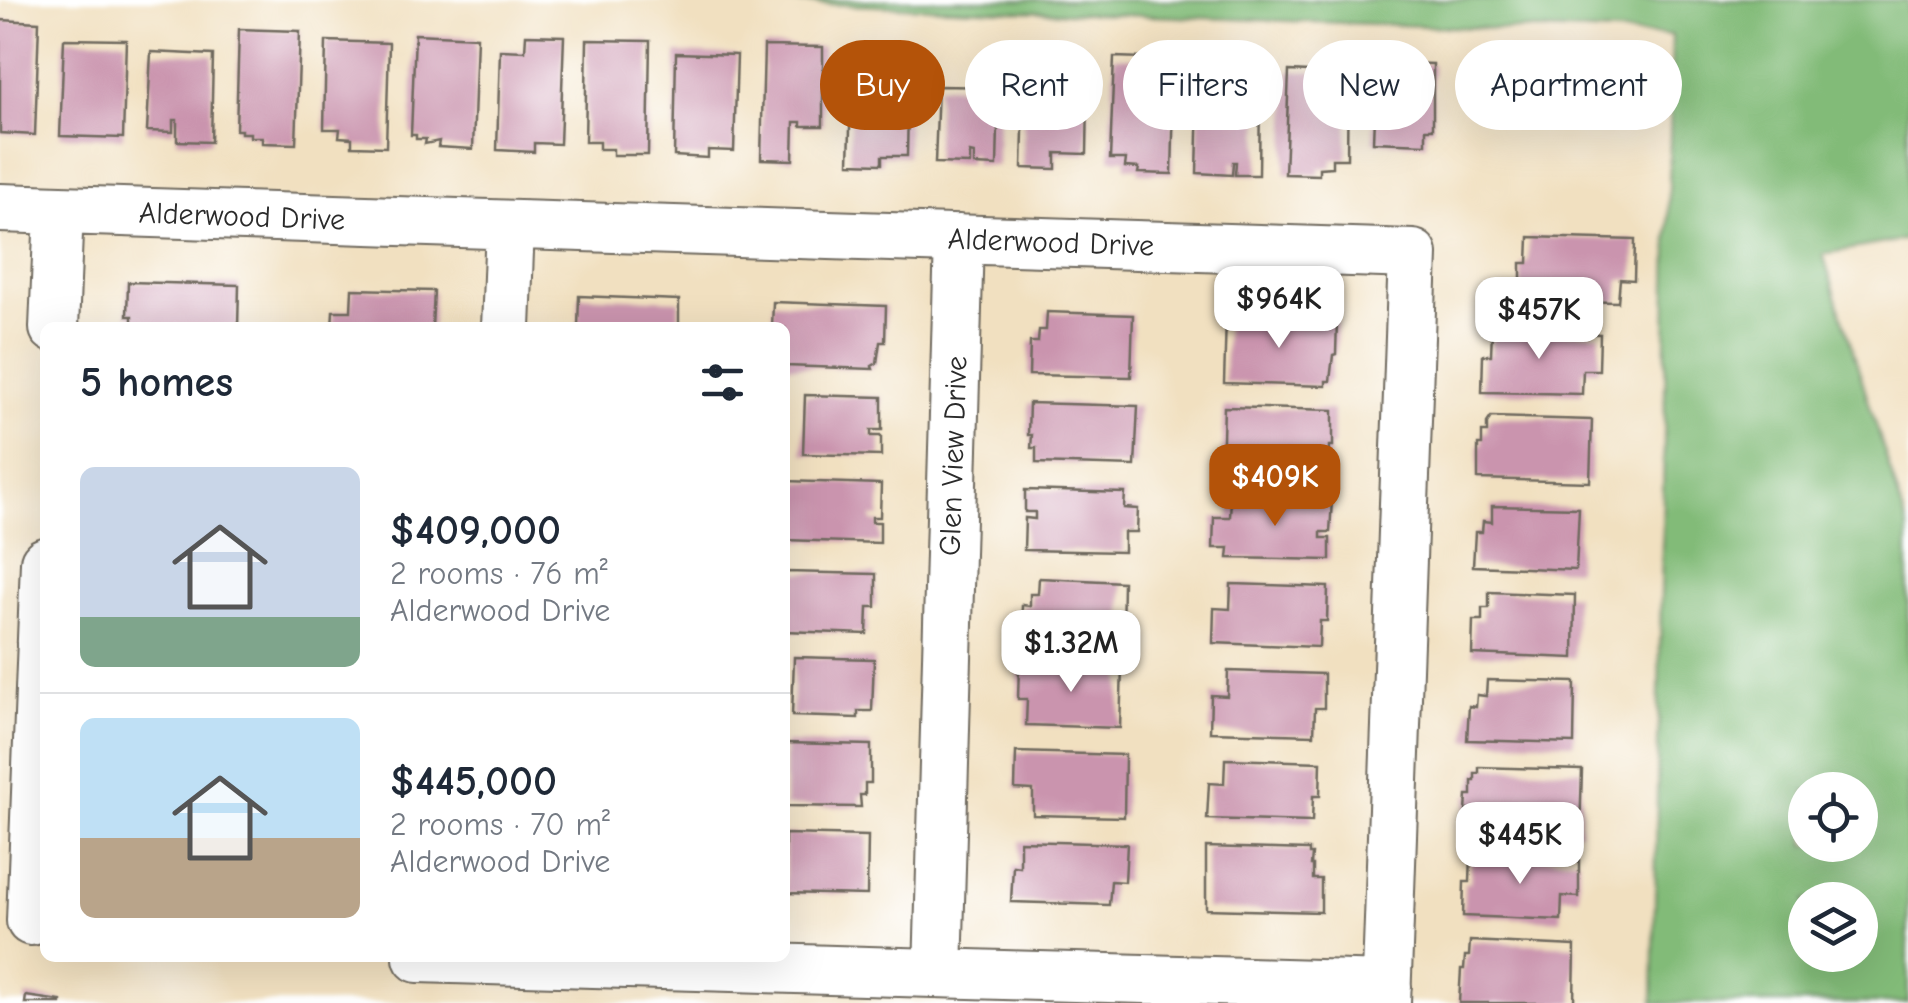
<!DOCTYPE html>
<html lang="en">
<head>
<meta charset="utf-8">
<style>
  body { margin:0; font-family:"Comic Neue",sans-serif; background:#f2f2f3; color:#1f2937; height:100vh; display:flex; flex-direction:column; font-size:38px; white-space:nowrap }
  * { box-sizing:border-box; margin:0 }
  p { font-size:32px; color:#747a83 }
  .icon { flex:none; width:55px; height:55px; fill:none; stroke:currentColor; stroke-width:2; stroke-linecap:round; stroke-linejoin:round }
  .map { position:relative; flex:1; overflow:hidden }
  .details { position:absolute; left:40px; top:322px; width:750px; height:640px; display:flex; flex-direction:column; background:#fff; border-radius:15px; box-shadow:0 10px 40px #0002 }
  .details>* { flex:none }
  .hud { position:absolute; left:820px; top:40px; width:938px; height:90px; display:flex; gap:20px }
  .controls { position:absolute; left:1788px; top:772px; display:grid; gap:20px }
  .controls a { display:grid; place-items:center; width:90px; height:90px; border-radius:50%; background:#fff; box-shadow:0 10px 40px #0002; font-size:50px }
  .price { position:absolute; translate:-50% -85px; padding:0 22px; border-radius:20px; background:#fff; color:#222; font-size:32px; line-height:65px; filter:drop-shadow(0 2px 5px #0008) }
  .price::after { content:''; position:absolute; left:50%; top:60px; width:30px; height:22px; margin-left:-15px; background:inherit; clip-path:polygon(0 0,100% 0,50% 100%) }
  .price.on { background:#b45309; color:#fff }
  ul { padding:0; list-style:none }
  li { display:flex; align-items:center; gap:30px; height:250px; padding:0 40px }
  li+li { border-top:2px solid #e0e1e3 }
  li span { display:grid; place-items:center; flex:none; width:280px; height:200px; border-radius:15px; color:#555 }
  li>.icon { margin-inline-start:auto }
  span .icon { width:120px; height:120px; fill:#fffc; stroke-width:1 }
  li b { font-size:42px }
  h2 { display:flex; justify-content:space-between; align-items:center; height:120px; padding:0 40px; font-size:42px }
  .chip { padding:0 35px; border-radius:45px; background:#fff; box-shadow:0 10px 40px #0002; font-size:35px; line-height:90px }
  .chip.on { background:#b45309; color:#fff }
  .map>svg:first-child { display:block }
  .forest { fill:#82bb78; stroke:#567352; stroke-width:2.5; fill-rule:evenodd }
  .building { fill:#ca94ae }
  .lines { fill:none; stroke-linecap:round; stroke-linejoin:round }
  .minor-casing { stroke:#706a5f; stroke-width:52 }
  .minor { stroke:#fff; stroke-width:48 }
  .labels { text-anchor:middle; stroke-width:8; stroke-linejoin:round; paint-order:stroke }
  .street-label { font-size:30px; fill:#2b2b2b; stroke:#fff }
</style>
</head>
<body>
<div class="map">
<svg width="1908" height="1003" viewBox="0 0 1908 1003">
  <rect width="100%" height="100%" fill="#fff"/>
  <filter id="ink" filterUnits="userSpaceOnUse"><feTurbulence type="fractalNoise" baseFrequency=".01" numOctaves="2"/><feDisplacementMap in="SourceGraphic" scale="20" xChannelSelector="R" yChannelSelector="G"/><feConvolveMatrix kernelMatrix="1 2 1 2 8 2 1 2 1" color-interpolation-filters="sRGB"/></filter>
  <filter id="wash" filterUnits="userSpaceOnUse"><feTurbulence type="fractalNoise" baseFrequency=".0048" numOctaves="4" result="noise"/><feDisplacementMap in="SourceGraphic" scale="40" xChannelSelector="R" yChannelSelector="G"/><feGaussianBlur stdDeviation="2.25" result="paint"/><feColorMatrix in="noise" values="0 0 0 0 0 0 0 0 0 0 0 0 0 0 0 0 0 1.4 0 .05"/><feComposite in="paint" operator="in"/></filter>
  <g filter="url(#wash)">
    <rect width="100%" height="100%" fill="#f1e0c0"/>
    <path class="forest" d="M712,0H1908V239L1823,254L1908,528V1003H1653L1672,35ZM1805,790H1860V845H1805ZM1805,900H1860V955H1805Z"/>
    <g id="blocks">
      <path class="building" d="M0,20L39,22L35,135L0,133Z
        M239,29L300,31L296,144L262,143V137H250V133H241V130H236Z
        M415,34L477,37L473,149L438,147L439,141L425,144L426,139H416V135H411Z
        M526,35L564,36L560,144L534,143V152L497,150L500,50L525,51Z
        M64,39L126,40L123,138L60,136Z
        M587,40L650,41L648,155H613V149H599V142H585Z
        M326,41L389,43L386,147L352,146V138L339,137L340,129H324Z
        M764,46L823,47V126H801V122H794L793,160L761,159Z
        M151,52L213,55L211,142L177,141V120H173V132L147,131Z
        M676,53L737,55L734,151L708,150V158L674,156Z
        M1114,57L1175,59L1172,174L1138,173L1139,168L1125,167L1126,159H1110Z
        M852,59L909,61L907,156H882V164L849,163Z
        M1376,62L1433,64V129H1426V144L1373,142Z
        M1289,71L1348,74L1347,159H1332V167L1319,168V175L1285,174Z
        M1062,83H1085V94H1088L1087,154L1056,153V169L1022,168L1024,93L1062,94Z
        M938,86L999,87L997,166L974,165V154L970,153V164L935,163Z
        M1199,94L1260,95L1259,175H1235L1236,162H1233L1232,175L1197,173Z
        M1529,237L1635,240L1634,280L1620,279L1618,302L1521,300V263H1528Z
        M128,282L239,285L238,328H132V316H127Z
        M352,289L434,291L432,327L332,328L333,311H351Z
        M579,296L679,300V328H578Z
        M773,302L886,306L885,342H880L877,363L872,366L873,369L785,366V328H772Z
        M1047,312L1133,315L1131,377L1029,375L1030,342H1038L1039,330H1046Z
        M1226,317L1337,320L1336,354L1333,355L1330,381H1326V386L1224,383Z
        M1492,330L1600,334L1599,370H1583L1582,394L1482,392L1483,355H1491Z
        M805,395L882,397V430H871V436H881V456L803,454Z
        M1029,403L1138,406L1135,466L1036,463V448H1031L1032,435H1028Z
        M1224,407L1333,410V446H1329V459H1325V471H1322V473L1222,470Z
        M1491,417L1592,420L1590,482L1478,479V445H1482V432H1487V423Z
        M785,481L881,484L880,517H872V522H880V543L785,540Z
        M1025,490L1125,493L1124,508L1138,509L1137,532H1124V552L1024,550L1025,518L1035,519V512H1025Z
        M1231,498L1332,500L1330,532H1321V538H1330V560L1228,558L1229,548H1213L1214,517H1230Z
        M1492,506L1579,508L1576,570L1473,566L1475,532H1482L1483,521L1492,522Z
        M785,572L876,574V607H868L867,634L785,631Z
        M1039,578L1123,582L1122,639L1021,637L1022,605L1030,606V594H1038Z
        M1231,584L1328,587L1327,621H1320L1319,647L1213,643L1214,608L1230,609Z
        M1489,592L1575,595L1574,658L1472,654L1473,620H1482V608H1489Z
        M794,657L874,659L872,711H858V718L792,716Z
        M1019,664L1122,667L1120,728L1026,725L1027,699H1018Z
        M1228,671L1324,674V708H1315L1314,735L1210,732L1211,695L1227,696Z
        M1487,680L1575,682L1574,743L1467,740L1469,706L1476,707L1477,695L1486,696Z
        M785,743L871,745V783H865V795H860L861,807L785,806Z
        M1016,752L1125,755L1124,817L1033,815V790L1015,789Z
        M1225,759L1321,762L1320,796H1313L1312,822L1207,819L1209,783L1224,784Z
        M1479,767L1582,770L1580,832L1465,829L1467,795H1472V781H1475V773H1479Z
        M785,834L868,836L867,895L785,893Z
        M1020,841L1127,844L1125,882L1111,881L1109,905L1011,902L1013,866L1020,867Z
        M1206,847L1309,850V854H1312L1311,865H1313V879H1321V912L1206,909Z
        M1471,855L1579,859V897L1562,896L1561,920L1463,916L1464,882H1470Z
        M1470,941L1575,946L1574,1003H1459L1461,969H1464L1465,956H1469Z
        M26,996L61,1001V1003H25Z"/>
    </g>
  </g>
  <g filter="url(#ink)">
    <use href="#blocks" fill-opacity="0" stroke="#706a5f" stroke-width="2.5"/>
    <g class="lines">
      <g class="minor-casing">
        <path id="minor" d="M0,208L1413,254L1386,1003
          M54,328L59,210
          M506,328L510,225
          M31,921L45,562
          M418,958L1387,986
          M938,973L959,239"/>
      </g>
      <use href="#minor" class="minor"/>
    </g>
  </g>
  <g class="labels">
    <g class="street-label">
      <text transform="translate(242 216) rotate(2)" y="10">Alderwood Drive</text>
      <text transform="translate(1051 242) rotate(2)" y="10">Alderwood Drive</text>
      <text transform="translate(953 456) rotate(-88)" y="10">Glen View Drive</text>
    </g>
  </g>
</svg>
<div class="controls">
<a><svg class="icon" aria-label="locate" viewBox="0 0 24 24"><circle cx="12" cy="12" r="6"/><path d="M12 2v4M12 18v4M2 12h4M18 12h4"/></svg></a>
<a><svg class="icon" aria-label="layers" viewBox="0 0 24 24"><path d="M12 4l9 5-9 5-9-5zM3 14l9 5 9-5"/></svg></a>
</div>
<b class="price" style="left:1279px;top:351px">$964K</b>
<b class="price" style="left:1539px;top:362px">$457K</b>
<b class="price on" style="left:1275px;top:529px">$409K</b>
<b class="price" style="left:1071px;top:695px">$1.32M</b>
<b class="price" style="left:1520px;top:887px">$445K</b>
<div class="hud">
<a class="chip on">Buy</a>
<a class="chip">Rent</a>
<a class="chip">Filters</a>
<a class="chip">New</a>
<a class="chip">Apartment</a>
</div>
<section class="details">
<h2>5 homes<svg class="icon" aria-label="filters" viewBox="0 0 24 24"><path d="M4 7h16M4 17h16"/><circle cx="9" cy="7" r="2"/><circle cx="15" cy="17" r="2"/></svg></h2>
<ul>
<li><span style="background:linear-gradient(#c9d6e8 75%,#7fa58c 0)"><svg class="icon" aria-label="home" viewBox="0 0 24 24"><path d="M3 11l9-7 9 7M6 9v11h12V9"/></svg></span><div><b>$409,000</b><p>2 rooms · 76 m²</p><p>Alderwood Drive</p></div></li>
<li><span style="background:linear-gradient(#bfe0f5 60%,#b9a48a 0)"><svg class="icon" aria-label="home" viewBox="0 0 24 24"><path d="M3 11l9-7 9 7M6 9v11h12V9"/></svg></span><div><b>$445,000</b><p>2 rooms · 70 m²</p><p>Alderwood Drive</p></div></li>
</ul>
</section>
</div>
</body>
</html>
